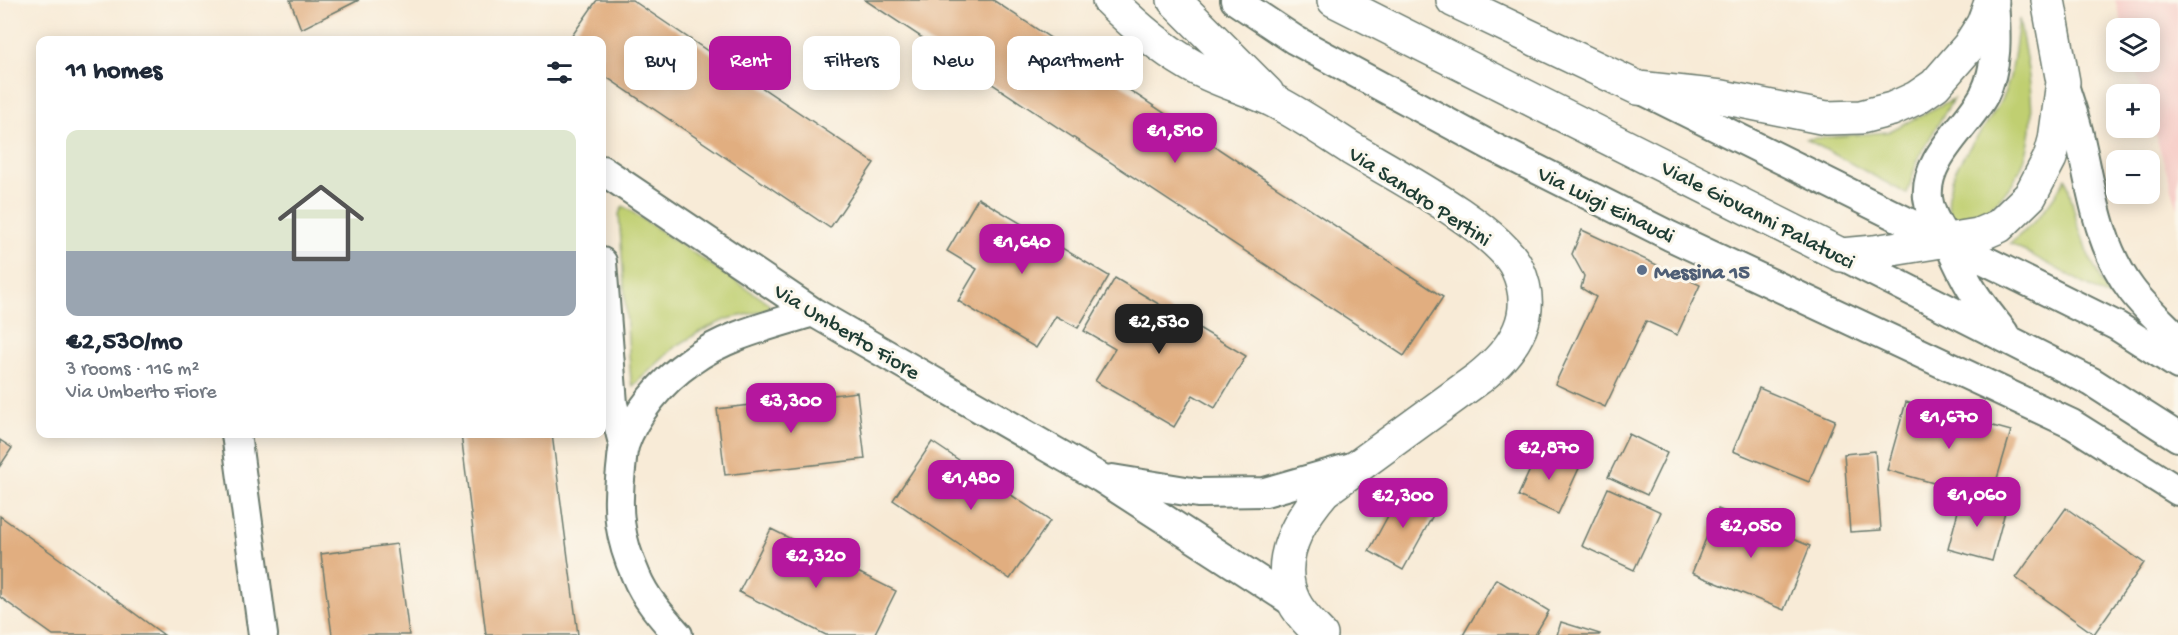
<!DOCTYPE html>
<html lang="en">
<head>
<meta charset="utf-8">
<style>
  body { margin:0; font-family:"Gochi Hand",sans-serif; background:#f2f2f3; color:#1f2937; height:100vh; display:flex; flex-direction:column; font-size:22px; white-space:nowrap }
  * { box-sizing:border-box; margin:0 }
  p { font-size:20px; color:#747a83 }
  .icon { flex:none; width:33px; height:33px; fill:none; stroke:currentColor; stroke-width:2; stroke-linecap:round; stroke-linejoin:round }
  .map { position:relative; flex:1; overflow:hidden }
  .drawer { position:absolute; left:36px; top:36px; width:570px; height:402px; display:flex; flex-direction:column; background:#fff; border-radius:12px; box-shadow:0 3px 15px #0003 }
  .drawer>* { flex:none }
  .top-card { position:absolute; left:624px; top:36px; width:570px; height:54px; display:flex; gap:12px }
  .buttons { position:absolute; left:2106px; top:18px; display:grid; gap:12px }
  .buttons a { display:grid; place-items:center; width:54px; height:54px; border-radius:12px; background:#fff; box-shadow:0 3px 15px #0003; font-size:30px }
  .price { position:absolute; translate:-50% -51px; padding:0 14px; border-radius:12px; background:#b5179e; color:#fff; font-size:20px; line-height:39px; filter:drop-shadow(0 2px 3px #0008) }
  .price::after { content:''; position:absolute; left:50%; top:36px; width:18px; height:14px; margin-left:-9px; background:inherit; clip-path:polygon(0 0,100% 0,50% 100%) }
  .price.active { background:#222; color:#fff }
  ul { padding:0; list-style:none }
  li { display:grid; align-content:center; gap:12px; height:318px; padding:0 30px }
  li+li { border-top:2px solid #e0e1e3 }
  li span { display:grid; place-items:center; height:186px; border-radius:12px; color:#555 }
  li>.icon { margin-inline-start:auto }
  span .icon { width:108px; height:108px; fill:#fffc; stroke-width:1 }
  li b { font-size:26px }
  h2 { display:flex; justify-content:space-between; align-items:center; height:72px; padding:0 30px; font-size:26px }
  .pill { padding:0 21px; border-radius:12px; background:#fff; box-shadow:0 3px 15px #0003; font-size:21px; line-height:54px }
  .pill.active { background:#b5179e; color:#fff }
  .map>svg:first-child { display:block }
  .built { fill:#f7d0ca }
  .green { fill:#c0cf71; stroke:#708652; stroke-width:1.5 }
  .building { fill:#e1ae80 }
  .lines { fill:none; stroke-linecap:round; stroke-linejoin:round }
  .minor-casing { stroke:#6b7a6d; stroke-width:32 }
  .tertiary-casing { stroke:#6b7a6d; stroke-width:36 }
  .secondary-casing { stroke:#6b7a6d; stroke-width:36 }
  .minor { stroke:#fff; stroke-width:28 }
  .tertiary { stroke:#fff; stroke-width:33 }
  .secondary { stroke:#fff; stroke-width:33 }
  .service-dot { fill:#5c6f8a; stroke:#fbf7ec; stroke-width:2 }
  .labels { text-anchor:middle; stroke-width:6; stroke-linejoin:round; paint-order:stroke }
  .street-label { font-size:22px; fill:#1f3d34; stroke:#fbf7ec }
  .service-label { font-size:22px; font-weight:bold; fill:#4e5e75; stroke:#fbf7ec; text-anchor:start }
</style>
</head>
<body>
<div class="map">
<svg width="2178" height="635" viewBox="0 0 2178 635">
  <rect width="100%" height="100%" fill="#fbf7ec"/>
  <filter id="ink" filterUnits="userSpaceOnUse"><feTurbulence type="fractalNoise" baseFrequency=".0167" numOctaves="2"/><feDisplacementMap in="SourceGraphic" scale="12" xChannelSelector="R" yChannelSelector="G"/><feConvolveMatrix kernelMatrix="1 2 1 2 8 2 1 2 1" color-interpolation-filters="sRGB"/></filter>
  <filter id="wash" filterUnits="userSpaceOnUse"><feTurbulence type="fractalNoise" baseFrequency=".008" numOctaves="4" result="noise"/><feDisplacementMap in="SourceGraphic" scale="24" xChannelSelector="R" yChannelSelector="G"/><feGaussianBlur stdDeviation="1.35" result="paint"/><feColorMatrix in="noise" values="0 0 0 0 0 0 0 0 0 0 0 0 0 0 0 0 0 1.4 0 .05"/><feComposite in="paint" operator="in"/></filter>
  <g filter="url(#wash)">
    <rect width="100%" height="100%" fill="#f8ebd7"/>
    <path class="built" d="M2115,0H2178V209L2150,117V94H2143L2133,62H2150V28H2124Z"/>
    <path class="green" d="M2019,19C2028,72 2046,137 2011,185C2003,196 1994,207 1981,213C1974,217 1966,218 1959,221L1949,215C1943,164 1980,142 2001,100C2014,76 2015,46 2019,19Z
      M1953,99L1918,158L1907,194L1806,139L1888,132Z
      M2066,178L2077,222L2088,254L2110,298L2010,243C2037,222 2048,207 2066,178Z
      M623,206L767,302L770,307L764,311L727,319L701,331L675,347L633,386L631,381L619,214Z"/>
    <g id="blocks">
      <path class="building" d="M290,0H359L301,29Z
        M597,0H632L874,163L830,228L602,74V40H569Z
        M865,0H993L1443,297L1404,356Z
        M978,198L1109,276L1078,328L1056,316L1036,348L958,301L977,269L947,251Z
        M1582,230L1700,285L1677,335L1646,321L1605,407L1555,384L1596,297L1581,288L1584,276L1572,254Z
        M1115,278L1246,356L1215,408L1193,395L1174,427L1095,381L1115,349L1084,331Z
        M1759,388L1835,420L1809,482L1733,451Z
        M857,392L865,459L725,475L717,409Z
        M1906,402L2011,431L1991,499L1887,470Z
        M461,434H552L578,635H486Z
        M1629,434L1667,453L1647,495L1608,477Z
        M0,440L12,448L0,466Z
        M932,442L1050,521L1010,579L893,500Z
        M1540,448L1580,466L1558,514L1518,496Z
        M1875,451L1881,530L1850,532L1844,454Z
        M1403,488L1438,506L1403,570L1369,551Z
        M1608,488L1661,512L1634,570L1582,546Z
        M1962,496L2006,508L1992,561L1948,549Z
        M2066,508L2144,563L2094,634L2016,578Z
        M1718,509L1810,546L1784,610L1692,573Z
        M0,516L96,585L164,635H53L0,597Z
        M771,529L896,591L874,635H826L739,592Z
        M397,544L409,635H332L321,554Z
        M1496,579L1549,611L1535,635H1463Z
        M1561,622L1600,634L1599,635H1557Z"/>
    </g>
  </g>
  <g filter="url(#ink)">
    <use href="#blocks" fill-opacity="0" stroke="#6b7a6d" stroke-width="1.5"/>
    <g class="lines">
      <g class="minor-casing">
        <path id="minor" d="M1235,0L1295,40L1493,147L1670,236L2072,424L2178,491
          M1994,0C1996,32 1999,65 1984,95C1967,127 1924,158 1928,198C1930,215 1939,226 1946,240C1956,257 1963,277 1974,293C1983,307 1994,320 2004,333
          M2063,82C2069,101 2076,120 2080,139C2092,191 2098,245 2131,289C2144,307 2163,323 2178,339
          M1646,92L2117,326L2178,365
          M602,170L813,312L1101,478L1294,603
          M1841,255L2092,382L2178,437
          M602,262L613,404L624,447
          M236,434L263,635
          M1112,479L1198,493L1265,492L1352,467
          M678,635C662,617 645,598 636,576C619,538 616,510 621,469C622,462 622,453 624,446C635,413 662,381 691,361C726,335 772,325 813,312"/>
      </g>
      <g class="tertiary-casing">
        <path id="tertiary" d="M1109,0C1132,23 1158,46 1187,63C1214,80 1246,87 1274,101C1301,115 1327,133 1352,149C1392,173 1499,229 1517,268C1539,315 1514,350 1479,378L1324,491C1298,521 1274,562 1294,602C1300,615 1312,625 1321,635
          M1174,0L1267,93"/>
      </g>
      <g class="secondary-casing">
        <path id="secondary" d="M1334,0L1841,255L1874,252L1978,235L1999,226L2030,196L2050,158L2055,140L2063,82L2048,0
          M1453,0L1638,88L1722,97L1826,118L1861,117L1892,109L1916,98L1935,85L1969,46L1983,24L1992,0"/>
      </g>
      <use href="#minor" class="minor"/>
      <use href="#tertiary" class="tertiary"/>
      <use href="#secondary" class="secondary"/>
    </g>
  </g>
  <circle class="service-dot" cx="1642" cy="270" r="6"/>
  <g class="labels">
    <g class="street-label">
      <text transform="translate(1421 195) rotate(33)" y="8">Via Sandro Pertini</text>
      <text transform="translate(1607 203) rotate(26)" y="8">Via Luigi Einaudi</text>
      <text transform="translate(1759 213) rotate(27)" y="8">Viale Giovanni Palatucci</text>
      <text transform="translate(848 330) rotate(31)" y="8">Via Umberto Fiore</text>
    </g>
    <g class="service-label">
      <text x="1654" y="278">Messina 15</text>
    </g>
  </g>
</svg>
<div class="buttons">
<a><svg class="icon" aria-label="layers" viewBox="0 0 24 24"><path d="M12 4l9 5-9 5-9-5zM3 14l9 5 9-5"/></svg></a>
<a>+</a>
<a>−</a>
</div>
<b class="price" style="left:1175px;top:164px">€1,510</b>
<b class="price" style="left:1022px;top:275px">€1,640</b>
<b class="price active" style="left:1159px;top:355px">€2,530</b>
<b class="price" style="left:791px;top:434px">€3,300</b>
<b class="price" style="left:1949px;top:450px">€1,670</b>
<b class="price" style="left:1549px;top:481px">€2,870</b>
<b class="price" style="left:971px;top:511px">€1,480</b>
<b class="price" style="left:1977px;top:528px">€1,060</b>
<b class="price" style="left:1403px;top:529px">€2,300</b>
<b class="price" style="left:1751px;top:559px">€2,050</b>
<b class="price" style="left:816px;top:589px">€2,320</b>
<div class="top-card">
<a class="pill">Buy</a>
<a class="pill active">Rent</a>
<a class="pill">Filters</a>
<a class="pill">New</a>
<a class="pill">Apartment</a>
</div>
<section class="drawer">
<h2>11 homes<svg class="icon" aria-label="filters" viewBox="0 0 24 24"><path d="M4 7h16M4 17h16"/><circle cx="9" cy="7" r="2"/><circle cx="15" cy="17" r="2"/></svg></h2>
<ul>
<li><span style="background:linear-gradient(#dfe7d0 65%,#9aa5b1 0)"><svg class="icon" aria-label="home" viewBox="0 0 24 24"><path d="M3 11l9-7 9 7M6 9v11h12V9"/></svg></span><div><b>€2,530/mo</b><p>3 rooms · 116 m²</p><p>Via Umberto Fiore</p></div></li>
</ul>
</section>
</div>
</body>
</html>
